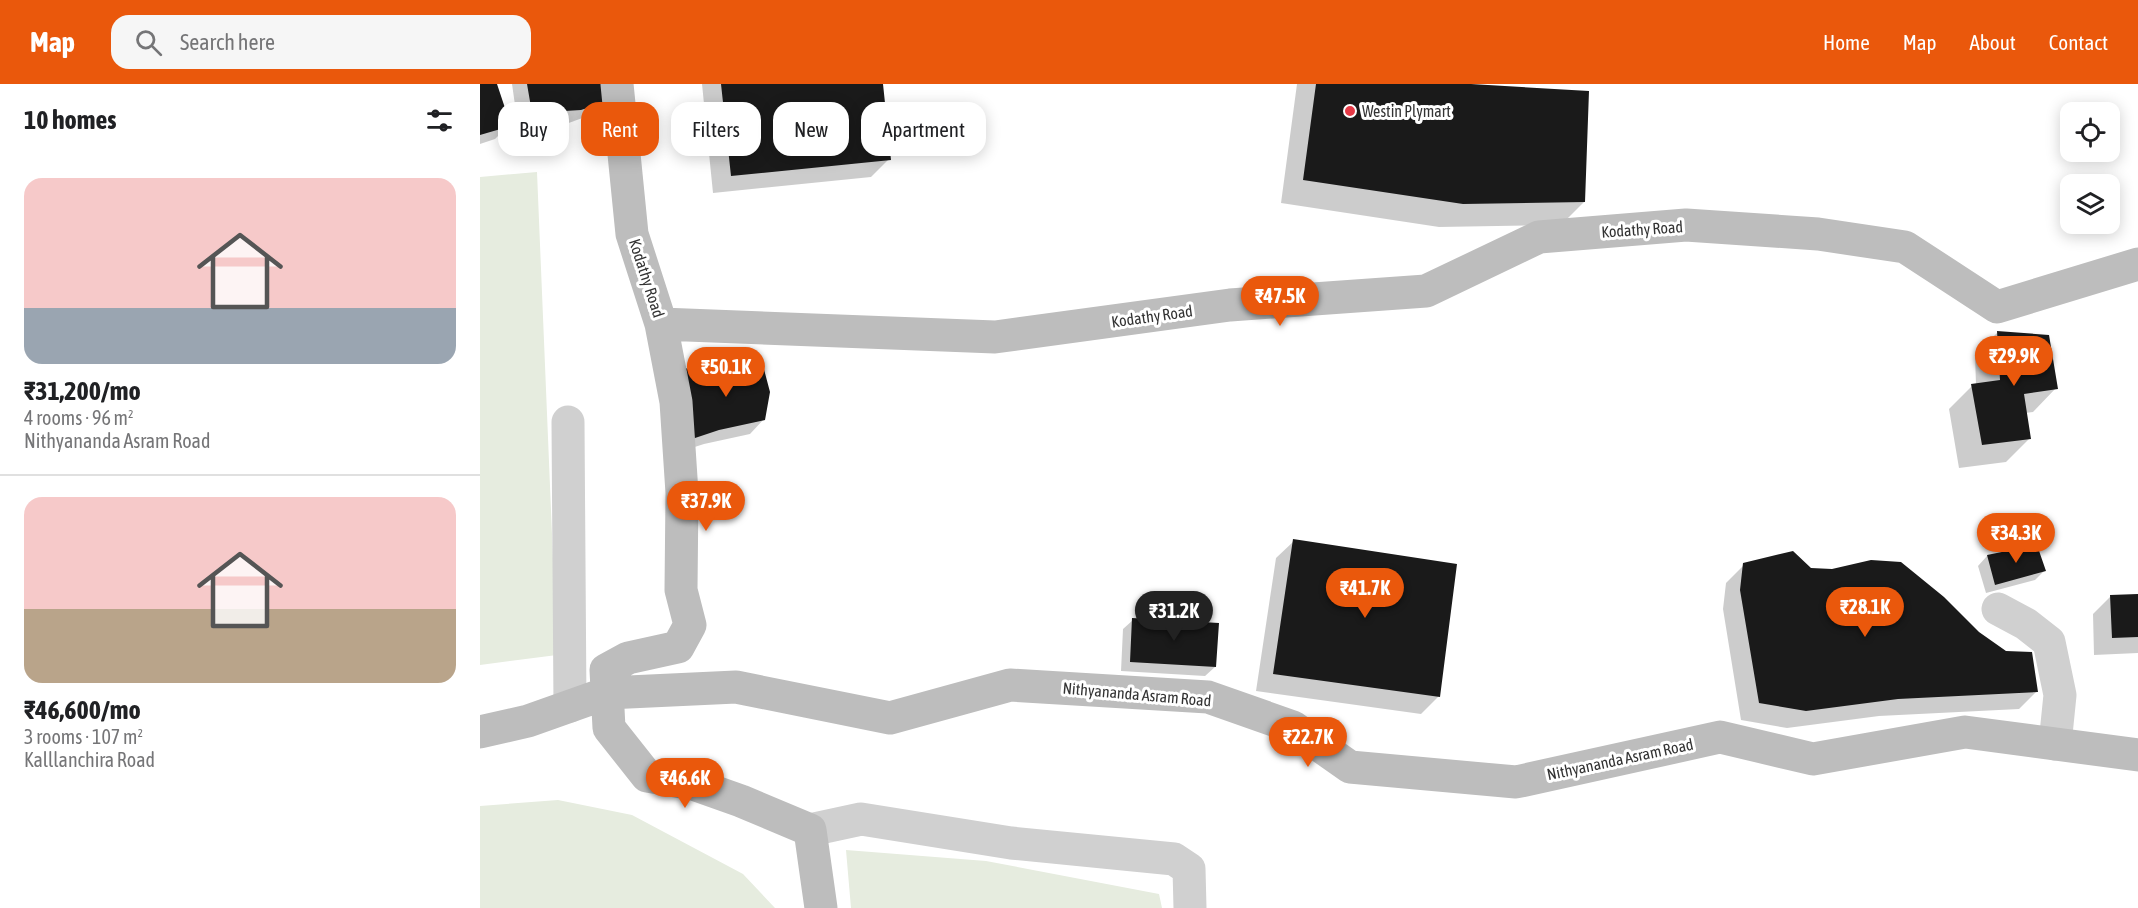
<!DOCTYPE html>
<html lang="en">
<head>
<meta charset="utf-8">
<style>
  body { margin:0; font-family:"Asap Condensed",sans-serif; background:#f6f6f6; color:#202124; height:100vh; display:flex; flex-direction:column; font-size:22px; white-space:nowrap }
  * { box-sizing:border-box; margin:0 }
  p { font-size:20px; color:#757577 }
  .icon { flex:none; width:33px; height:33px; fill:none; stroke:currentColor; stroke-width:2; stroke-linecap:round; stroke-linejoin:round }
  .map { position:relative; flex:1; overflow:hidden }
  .drawer { display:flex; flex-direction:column; background:#fff; width:480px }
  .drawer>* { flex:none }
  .hud { position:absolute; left:18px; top:18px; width:570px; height:54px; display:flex; gap:12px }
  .buttons { position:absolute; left:1580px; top:18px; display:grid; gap:12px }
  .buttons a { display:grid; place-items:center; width:60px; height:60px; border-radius:12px; background:#fff; box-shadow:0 3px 15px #0003; font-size:30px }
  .price { position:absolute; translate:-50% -51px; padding:0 14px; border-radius:21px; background:#ea580c; color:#fff; font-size:20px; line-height:39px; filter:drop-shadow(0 2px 3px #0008) }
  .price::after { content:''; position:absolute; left:50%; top:36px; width:18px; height:14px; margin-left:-9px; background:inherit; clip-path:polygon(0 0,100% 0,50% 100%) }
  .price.on { background:#222; color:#fff }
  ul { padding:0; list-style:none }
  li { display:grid; align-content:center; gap:12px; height:318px; padding:0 24px }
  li+li { border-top:2px solid #e0e0e0 }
  li span { display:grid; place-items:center; height:186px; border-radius:18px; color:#555 }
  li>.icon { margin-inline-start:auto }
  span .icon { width:108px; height:108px; fill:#fffc; stroke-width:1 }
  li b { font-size:26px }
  h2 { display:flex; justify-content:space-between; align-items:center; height:72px; padding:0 24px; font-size:26px }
  .tag { padding:0 21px; border-radius:18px; background:#fff; box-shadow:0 3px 15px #0003; font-size:21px; line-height:54px }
  .tag.on { background:#ea580c; color:#fff }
  header { display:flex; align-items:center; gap:36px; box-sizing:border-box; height:84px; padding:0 30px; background:#ea580c; color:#fff }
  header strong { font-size:28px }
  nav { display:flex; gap:33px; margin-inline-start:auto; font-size:21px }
  .search { width:420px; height:54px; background:#f6f6f6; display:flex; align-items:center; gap:15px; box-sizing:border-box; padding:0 21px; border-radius:18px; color:#757577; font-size:22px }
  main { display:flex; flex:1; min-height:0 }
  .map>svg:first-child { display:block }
  .green { fill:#e6ecdf }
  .shadow { fill:#0003 }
  .building { fill:#1a1a1a }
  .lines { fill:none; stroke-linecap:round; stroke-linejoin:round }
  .street { stroke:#d0d0d0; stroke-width:33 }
  .secondary { stroke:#bdbdbd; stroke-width:33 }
  .poi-dot { fill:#e63946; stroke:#fff; stroke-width:2 }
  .labels { text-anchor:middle; stroke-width:6; stroke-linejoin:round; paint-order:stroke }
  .poi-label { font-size:16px; fill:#333; stroke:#fff; text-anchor:start }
  .street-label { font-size:16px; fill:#333; stroke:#fff }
</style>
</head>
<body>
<header>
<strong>Map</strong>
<div class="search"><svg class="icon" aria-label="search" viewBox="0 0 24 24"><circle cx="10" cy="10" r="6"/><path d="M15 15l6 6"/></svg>Search here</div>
<nav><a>Home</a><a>Map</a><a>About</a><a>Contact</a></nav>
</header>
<main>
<section class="drawer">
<h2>10 homes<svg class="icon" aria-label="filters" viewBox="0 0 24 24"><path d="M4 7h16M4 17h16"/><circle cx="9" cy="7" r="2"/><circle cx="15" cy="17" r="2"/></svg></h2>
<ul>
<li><span style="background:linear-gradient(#f6c9c9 70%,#9aa5b1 0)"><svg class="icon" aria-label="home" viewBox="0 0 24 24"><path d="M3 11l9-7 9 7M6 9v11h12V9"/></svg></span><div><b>₹31,200/mo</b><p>4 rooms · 96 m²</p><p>Nithyananda Asram Road</p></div></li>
<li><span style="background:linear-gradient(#f6c9c9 60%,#b9a48a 0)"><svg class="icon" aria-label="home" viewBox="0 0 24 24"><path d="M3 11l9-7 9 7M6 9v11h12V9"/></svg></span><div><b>₹46,600/mo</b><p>3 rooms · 107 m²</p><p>Kalllanchira Road</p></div></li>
</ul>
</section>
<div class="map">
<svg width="1658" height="824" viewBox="0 0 1658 824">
  <rect width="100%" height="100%" fill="#fff"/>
  <path class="green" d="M57,88L77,571L0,581V93Z
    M78,716L152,731L263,790L295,824H0V722Z
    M366,766L506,777L679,810L682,824H371Z"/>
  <path class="shadow" d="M0,0H16L29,41L15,55L0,60Z
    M32,0H128L130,15L116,29L86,40L38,42Z
    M222,0H401L409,75L391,93L233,109Z
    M817,0H990L1104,118L1081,141L959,143L801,119Z
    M1518,248L1576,304L1553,328L1545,329L1549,355L1526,378L1479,384L1469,325L1492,302L1496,301L1495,271Z
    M219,295L284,335L270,350L224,360L196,369Z
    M814,457L959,612L941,630L776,607L796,474Z
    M1507,472L1564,487L1555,496L1506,509L1498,482Z
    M1264,481L1330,485L1557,607L1539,625L1399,632L1307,644L1261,636L1243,525L1246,499Z
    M1658,511V569L1614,571L1613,530L1631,512Z
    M653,536L735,583L725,592L641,587L643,545Z"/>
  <path class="building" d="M0,0H17L31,42L0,51Z
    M47,0H130L132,16L101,26L52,29Z
    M241,0H403L411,76L251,92Z
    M836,0H991L1109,7L1105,118L983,120L823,96Z
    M1517,247L1569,251L1578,305L1544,310L1551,355L1502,361L1491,300L1520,296Z
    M281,274L290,308L285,336L239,346L209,356L203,282L219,293L241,279L266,284Z
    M813,455L977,480L960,613L793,590Z
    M1557,461L1566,487L1515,501L1507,471Z
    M1313,467L1331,484L1352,485L1391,476L1421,478L1464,513L1499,548L1526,567L1552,568L1558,608L1418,615L1326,627L1279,619L1260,506L1263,479Z
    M1658,510V553L1632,554L1630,511Z
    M652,534L739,539L736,583L650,578Z"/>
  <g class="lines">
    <path class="street" d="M88,338L90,622
      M1518,525L1546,540L1569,558L1580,611L1575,660
      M330,746L381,735L531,759L694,775L709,785L710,824"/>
    <path class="secondary" d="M137,0L152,150L181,240L515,253L750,221L946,207L1059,153L1206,141L1338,150L1425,163L1517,223L1658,180
      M181,240L196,318L202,409L201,506L210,541L198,563L148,574L126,586L129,644L167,692L213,700L261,717L330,746L341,824
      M0,648L48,637L127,609L256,603L410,634L530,601L728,613L813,643L870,683L1036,698L1240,653L1333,675L1485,648L1658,671"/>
  </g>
  <circle class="poi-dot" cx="870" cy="27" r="6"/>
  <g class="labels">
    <g class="poi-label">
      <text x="882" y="33">Westin Plymart</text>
    </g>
    <g class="street-label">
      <text transform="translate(1162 145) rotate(-4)" y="6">Kodathy Road</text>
      <text transform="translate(167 194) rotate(72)" y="6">Kodathy Road</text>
      <text transform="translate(672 232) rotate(-8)" y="6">Kodathy Road</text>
      <text transform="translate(657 610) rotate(5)" y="6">Nithyananda Asram Road</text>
      <text transform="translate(1140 675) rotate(-12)" y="6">Nithyananda Asram Road</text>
    </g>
  </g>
</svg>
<div class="buttons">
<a><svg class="icon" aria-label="locate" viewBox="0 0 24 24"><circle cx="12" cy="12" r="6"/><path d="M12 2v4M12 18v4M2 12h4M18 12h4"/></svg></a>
<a><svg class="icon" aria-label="layers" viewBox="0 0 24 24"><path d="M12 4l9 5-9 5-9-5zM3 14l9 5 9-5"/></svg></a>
</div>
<b class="price" style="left:800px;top:243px">₹47.5K</b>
<b class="price" style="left:1534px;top:303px">₹29.9K</b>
<b class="price" style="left:246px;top:314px">₹50.1K</b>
<b class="price" style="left:226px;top:448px">₹37.9K</b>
<b class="price" style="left:1536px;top:480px">₹34.3K</b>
<b class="price" style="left:885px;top:535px">₹41.7K</b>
<b class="price" style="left:1385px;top:554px">₹28.1K</b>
<b class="price on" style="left:694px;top:558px">₹31.2K</b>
<b class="price" style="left:828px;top:684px">₹22.7K</b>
<b class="price" style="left:205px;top:725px">₹46.6K</b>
<div class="hud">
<a class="tag">Buy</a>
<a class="tag on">Rent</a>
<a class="tag">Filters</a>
<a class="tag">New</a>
<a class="tag">Apartment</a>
</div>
</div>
</main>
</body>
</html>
